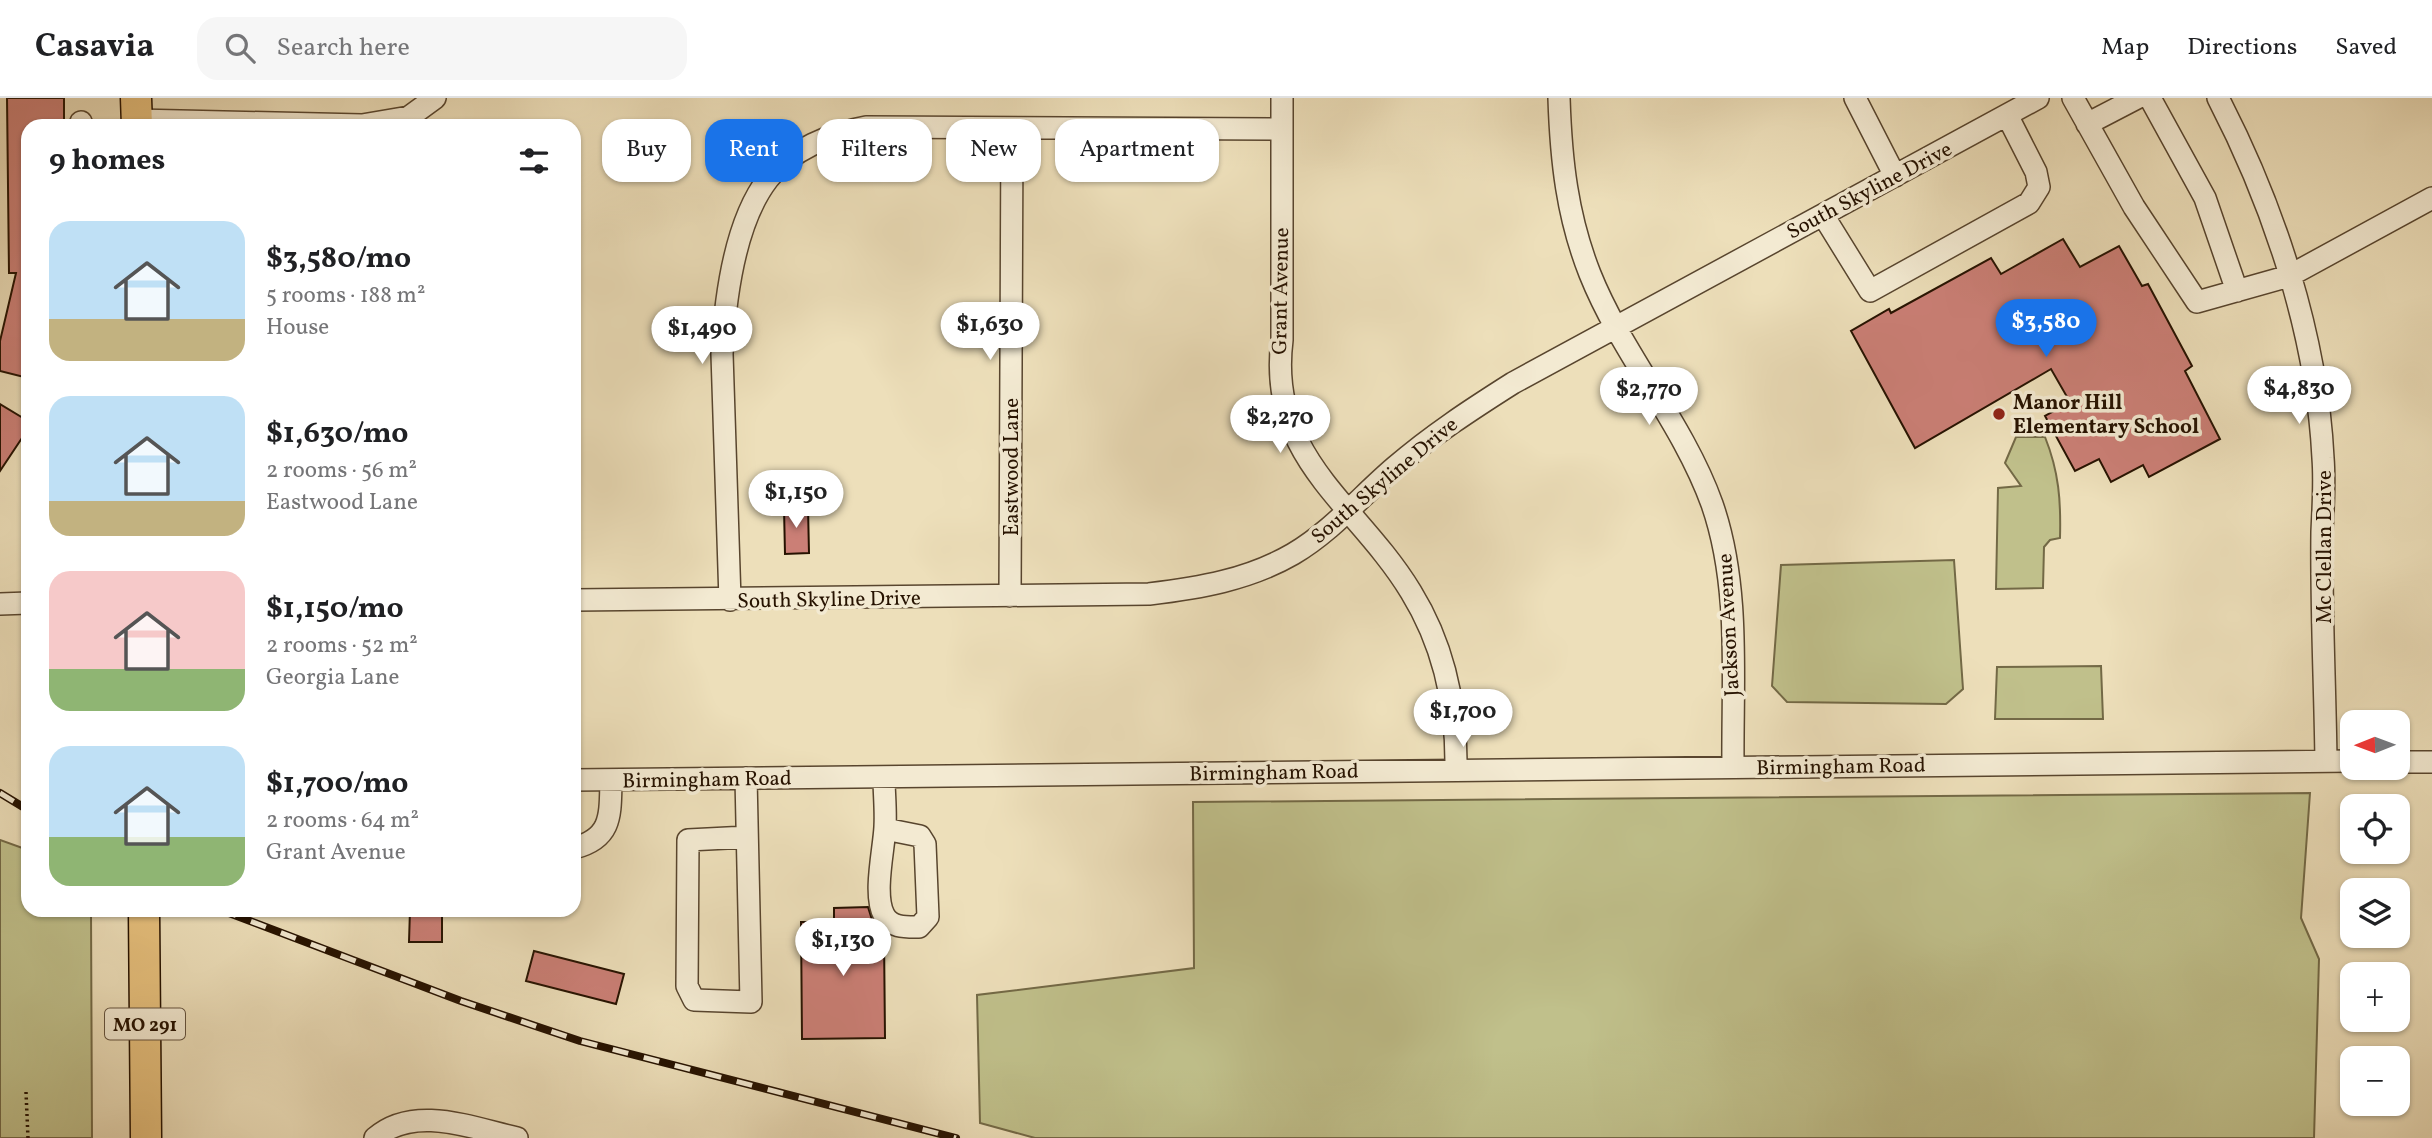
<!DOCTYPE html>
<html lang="en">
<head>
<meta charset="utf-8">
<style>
  body { margin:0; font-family:Vollkorn,serif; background:#f6f6f6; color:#202124; height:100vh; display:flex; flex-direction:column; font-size:26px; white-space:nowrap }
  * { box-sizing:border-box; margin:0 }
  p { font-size:23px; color:#757577 }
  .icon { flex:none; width:38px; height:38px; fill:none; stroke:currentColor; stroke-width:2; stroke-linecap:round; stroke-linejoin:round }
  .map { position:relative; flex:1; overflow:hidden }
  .details { position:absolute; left:21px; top:21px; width:560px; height:798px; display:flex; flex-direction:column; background:#fff; border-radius:21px; box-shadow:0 2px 5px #0004 }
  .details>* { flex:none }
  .hud { position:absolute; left:602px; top:21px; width:665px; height:63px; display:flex; gap:14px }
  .needle { width:46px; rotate:269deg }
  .controls { position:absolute; left:2340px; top:612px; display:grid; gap:14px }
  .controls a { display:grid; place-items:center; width:70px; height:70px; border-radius:14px; background:#fff; box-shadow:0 2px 5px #0004; font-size:35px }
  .price { position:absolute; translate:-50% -60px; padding:0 16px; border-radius:24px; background:#fff; color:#222; font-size:23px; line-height:46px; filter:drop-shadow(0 2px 4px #0008) }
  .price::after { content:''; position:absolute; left:50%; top:42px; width:21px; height:16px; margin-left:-10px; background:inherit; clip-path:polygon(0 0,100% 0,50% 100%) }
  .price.active { background:#1a73e8; color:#fff }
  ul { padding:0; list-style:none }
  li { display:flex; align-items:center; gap:21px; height:175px; padding:0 28px }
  li span { display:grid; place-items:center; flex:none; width:196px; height:140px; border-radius:21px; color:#555 }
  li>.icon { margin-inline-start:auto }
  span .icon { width:84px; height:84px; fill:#fffc; stroke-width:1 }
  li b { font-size:30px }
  h2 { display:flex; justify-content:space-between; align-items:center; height:84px; padding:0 28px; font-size:30px }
  .pill { padding:0 24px; border-radius:21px; background:#fff; box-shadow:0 2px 5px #0004; font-size:24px; line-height:63px }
  .pill.active { background:#1a73e8; color:#fff }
  header { display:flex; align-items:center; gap:42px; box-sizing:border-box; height:98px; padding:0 35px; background:#fff; border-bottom:2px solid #e0e0e0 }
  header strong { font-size:33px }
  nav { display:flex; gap:38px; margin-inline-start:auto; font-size:24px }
  .search { width:490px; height:63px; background:#f6f6f6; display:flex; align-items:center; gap:18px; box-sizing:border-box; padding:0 24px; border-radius:21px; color:#757577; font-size:26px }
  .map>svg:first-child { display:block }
  .green { fill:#c0c08b; stroke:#736946; stroke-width:2 }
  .building { fill:#cb7f76; stroke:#261200; stroke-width:2 }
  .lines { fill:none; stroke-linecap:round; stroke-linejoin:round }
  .minor-casing { stroke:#58452e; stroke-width:24 }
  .highway-casing { stroke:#261200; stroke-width:33 }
  .path { stroke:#261200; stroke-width:3.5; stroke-dasharray:2 3.5; stroke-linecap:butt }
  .minor { stroke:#f3ead2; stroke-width:21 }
  .highway { stroke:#e6c07d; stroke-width:30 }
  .rail-casing { stroke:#261200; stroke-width:8 }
  .rail { stroke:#f3ead2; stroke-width:5; stroke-dasharray:16; stroke-linecap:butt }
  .poi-dot { fill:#8f2418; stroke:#f3ead2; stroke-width:2.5 }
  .labels { text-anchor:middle; stroke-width:7; stroke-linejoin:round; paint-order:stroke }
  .shield { fill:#f3ead2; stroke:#64533f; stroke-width:2 }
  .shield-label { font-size:19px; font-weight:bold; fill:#261200 }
  .street-label { font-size:21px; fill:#261200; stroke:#f3ead2 }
  .poi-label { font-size:21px; font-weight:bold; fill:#261200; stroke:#f3ead2; text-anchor:start }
</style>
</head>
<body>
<header>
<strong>Casavia</strong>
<div class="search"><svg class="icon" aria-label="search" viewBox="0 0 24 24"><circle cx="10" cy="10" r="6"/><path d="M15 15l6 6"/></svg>Search here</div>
<nav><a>Map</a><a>Directions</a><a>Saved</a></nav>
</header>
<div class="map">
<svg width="2432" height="1040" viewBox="0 0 2432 1040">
  <rect width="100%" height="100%" fill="#eddfba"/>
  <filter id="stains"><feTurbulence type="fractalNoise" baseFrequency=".00286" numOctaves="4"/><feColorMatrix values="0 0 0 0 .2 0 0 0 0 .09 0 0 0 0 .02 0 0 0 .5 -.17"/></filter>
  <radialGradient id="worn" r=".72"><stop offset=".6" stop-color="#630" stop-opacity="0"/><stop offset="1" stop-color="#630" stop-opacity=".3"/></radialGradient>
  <path class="green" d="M2016,339H2045C2059,374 2061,403 2060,440L2050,442L2044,449L2043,490L1996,491L1998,390L2021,388L2005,365Z
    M1954,462L1963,591L1946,606L1787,604L1772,588L1781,467Z
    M2101,568L2103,621H1995L1997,569Z
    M2310,695L2301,820L2319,861L2314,1040H1035L980,1025L977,897L1194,870L1193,704Z
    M0,742L28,752V812H91L92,1040H0Z"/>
  <path class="building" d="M7,0H64V26L28,28V280L0,273V243L16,175H9Z
    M2063,141L2080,169L2119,148L2142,188L2148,186L2192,268L2185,273L2220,341L2149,379L2143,367L2111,384L2099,361L2075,373L2045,318L2070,304L2051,271L1915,350L1851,233L1889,211L1891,215L1991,160L2001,176Z
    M0,306L28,323V331L0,373Z
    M808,409L809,455L785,456L784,410Z
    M868,809L873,825L874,839H884L885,940L802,941L801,824H834V810Z
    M410,812H442V844H409Z
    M534,853L624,876L616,906L526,883Z"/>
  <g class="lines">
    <g class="minor-casing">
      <path id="minor" d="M1282,0V242C1267,361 1357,405 1411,494C1445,549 1457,608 1456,672
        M1559,0C1561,62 1567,118 1590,176C1622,256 1683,325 1712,406C1741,489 1732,583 1733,669
        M1855,0L1895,78
        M2073,0L2134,109L2197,204L2289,178L2432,100
        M2150,0L2205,100L2237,193
        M2218,0C2274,108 2317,237 2323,360C2325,385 2323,410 2322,434C2321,510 2325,587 2326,663
        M137,22L362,27L409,19L435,0
        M2087,26L2137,0
        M80,28L81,24
        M1823,117L1870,193L2029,105L2039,89L2036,74L2007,17
        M1010,498L1012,30
        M574,502L1149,496C1199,490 1248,482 1293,456C1332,433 1361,398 1395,369C1432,337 1472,311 1513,285L2038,0
        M730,502L722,256C725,202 734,125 768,81C790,52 832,35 866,29L1282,31
        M0,506L28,505
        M2398,664H2432
        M884,679C884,695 886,712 885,729C884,751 873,797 884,817C891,830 906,829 919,829L928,819L925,746L920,738L885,731
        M746,680L751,904L694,902L687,888L688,742L747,739
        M574,682L2352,663
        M574,750C613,740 610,716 611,682
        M375,1040C414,1006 472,1030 517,1040"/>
    </g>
    <g class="highway-casing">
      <path id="highway" d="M136,0L137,28
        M144,812L146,1040"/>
    </g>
    <path class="path" d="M26,994L28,1040"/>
    <use href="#minor" class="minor"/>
    <use href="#highway" class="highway"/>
    <g class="rail-casing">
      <path id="rail" d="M0,695L28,712
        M221,812L461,903L580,943L956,1040"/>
    </g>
    <use href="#rail" class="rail"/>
  </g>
  <circle class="poi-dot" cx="1999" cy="316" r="7"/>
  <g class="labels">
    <rect class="shield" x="105" y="910.5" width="80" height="31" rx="5"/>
    <g class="shield-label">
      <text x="145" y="933">MO 291</text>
    </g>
    <g class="street-label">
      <text transform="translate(1869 92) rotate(-28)" y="7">South Skyline Drive</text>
      <text transform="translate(1280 193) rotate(-89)" y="7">Grant Avenue</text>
      <text transform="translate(1011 369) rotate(-90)" y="7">Eastwood Lane</text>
      <text transform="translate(1384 382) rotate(-40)" y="7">South Skyline Drive</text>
      <text transform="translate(2324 449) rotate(-90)" y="7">Mc Clellan Drive</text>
      <text transform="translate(829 501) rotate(-1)" y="7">South Skyline Drive</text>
      <text transform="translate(1728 527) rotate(-93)" y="7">Jackson Avenue</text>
      <text transform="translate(1841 668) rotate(-1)" y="7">Birmingham Road</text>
      <text transform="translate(1274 674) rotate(-1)" y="7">Birmingham Road</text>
      <text transform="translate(707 681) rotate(-1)" y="7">Birmingham Road</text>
    </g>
    <g class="poi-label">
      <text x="2013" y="311">Manor Hill<tspan x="2013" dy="24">Elementary School</tspan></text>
    </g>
  </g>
  <rect width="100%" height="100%" filter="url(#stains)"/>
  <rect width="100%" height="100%" fill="url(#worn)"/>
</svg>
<div class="controls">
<a><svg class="needle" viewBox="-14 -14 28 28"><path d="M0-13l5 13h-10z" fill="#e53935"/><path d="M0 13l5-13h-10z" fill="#757577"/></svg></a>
<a><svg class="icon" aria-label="locate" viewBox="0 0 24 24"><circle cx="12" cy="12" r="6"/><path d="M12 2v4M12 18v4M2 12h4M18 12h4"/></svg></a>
<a><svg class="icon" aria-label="layers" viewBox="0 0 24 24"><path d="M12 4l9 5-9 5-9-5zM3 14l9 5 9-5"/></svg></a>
<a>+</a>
<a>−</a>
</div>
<b class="price active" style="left:2046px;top:261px">$3,580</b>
<b class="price" style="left:990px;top:264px">$1,630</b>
<b class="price" style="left:702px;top:268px">$1,490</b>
<b class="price" style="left:2299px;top:328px">$4,830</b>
<b class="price" style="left:1649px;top:329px">$2,770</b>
<b class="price" style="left:1280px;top:357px">$2,270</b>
<b class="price" style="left:796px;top:432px">$1,150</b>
<b class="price" style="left:1463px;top:651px">$1,700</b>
<b class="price" style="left:843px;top:880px">$1,130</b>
<div class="hud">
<a class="pill">Buy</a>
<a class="pill active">Rent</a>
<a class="pill">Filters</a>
<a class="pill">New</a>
<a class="pill">Apartment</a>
</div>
<section class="details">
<h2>9 homes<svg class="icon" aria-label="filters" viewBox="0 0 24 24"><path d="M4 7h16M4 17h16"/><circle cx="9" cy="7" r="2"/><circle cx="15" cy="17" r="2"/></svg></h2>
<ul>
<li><span style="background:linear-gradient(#bfe0f5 70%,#c2b280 0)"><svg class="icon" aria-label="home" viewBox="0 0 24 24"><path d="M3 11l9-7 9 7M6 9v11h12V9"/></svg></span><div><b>$3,580/mo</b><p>5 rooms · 188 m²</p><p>House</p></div></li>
<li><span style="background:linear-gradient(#bfe0f5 75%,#c2b280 0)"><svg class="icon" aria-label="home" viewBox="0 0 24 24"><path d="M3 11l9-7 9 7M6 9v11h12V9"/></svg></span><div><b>$1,630/mo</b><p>2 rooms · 56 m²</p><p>Eastwood Lane</p></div></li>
<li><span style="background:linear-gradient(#f6c9c9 70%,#8fb573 0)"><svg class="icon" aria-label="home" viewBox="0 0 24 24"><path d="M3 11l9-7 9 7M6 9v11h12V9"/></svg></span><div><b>$1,150/mo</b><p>2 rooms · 52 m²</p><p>Georgia Lane</p></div></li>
<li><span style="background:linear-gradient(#bfe0f5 65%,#8fb573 0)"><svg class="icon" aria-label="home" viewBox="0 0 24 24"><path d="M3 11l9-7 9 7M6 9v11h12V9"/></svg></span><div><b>$1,700/mo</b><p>2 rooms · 64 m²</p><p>Grant Avenue</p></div></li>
</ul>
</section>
</div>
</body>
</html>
